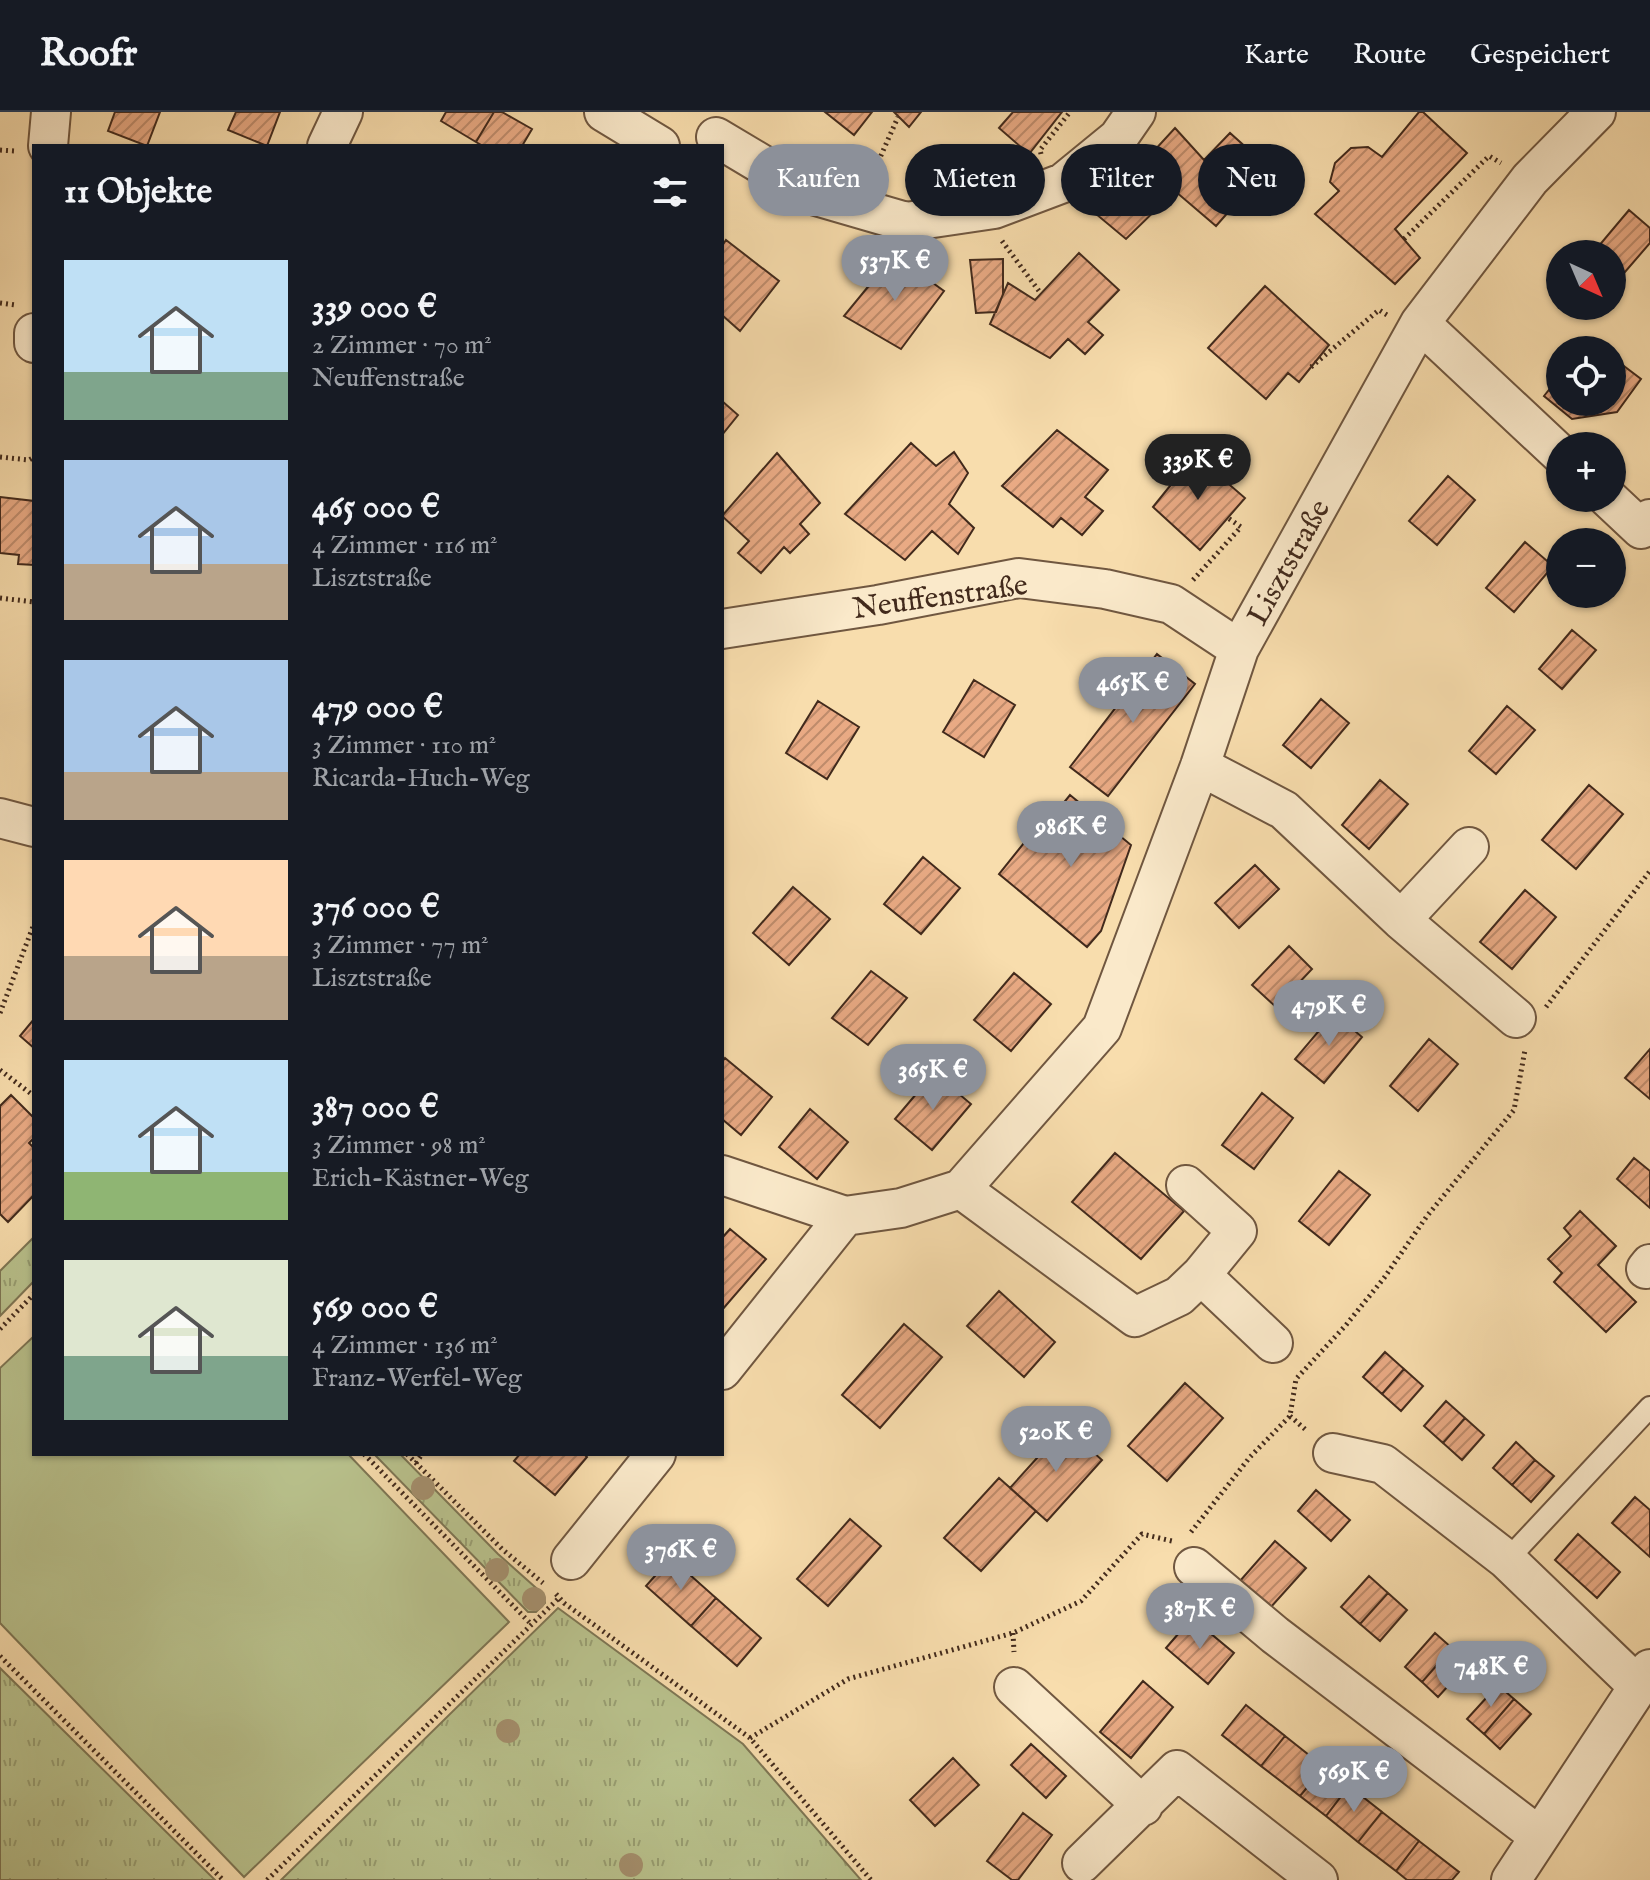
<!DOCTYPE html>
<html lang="de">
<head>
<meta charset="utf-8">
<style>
  body { margin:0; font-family:"IM FELL English",serif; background:#242831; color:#f1f3f6; height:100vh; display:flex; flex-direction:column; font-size:30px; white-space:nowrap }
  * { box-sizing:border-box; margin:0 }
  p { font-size:26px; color:#9ea1a6 }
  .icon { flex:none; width:44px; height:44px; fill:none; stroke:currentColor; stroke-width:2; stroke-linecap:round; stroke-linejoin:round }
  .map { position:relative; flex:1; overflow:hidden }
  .panel { position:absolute; left:32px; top:32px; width:692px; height:1312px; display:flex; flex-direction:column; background:#171b24; border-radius:0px; box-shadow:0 2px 6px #0004 }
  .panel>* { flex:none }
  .banner { position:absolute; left:748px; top:32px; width:760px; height:72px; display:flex; gap:16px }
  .needle { width:52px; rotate:136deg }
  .buttons { position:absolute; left:1546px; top:128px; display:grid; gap:16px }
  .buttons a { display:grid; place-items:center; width:80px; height:80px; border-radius:50%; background:#171b24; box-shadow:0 2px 6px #0004; font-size:40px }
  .price { position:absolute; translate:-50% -68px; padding:0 18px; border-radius:28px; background:#8c9099; color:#fff; font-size:26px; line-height:52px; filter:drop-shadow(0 2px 4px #0008) }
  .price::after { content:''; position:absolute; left:50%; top:48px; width:24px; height:18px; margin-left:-12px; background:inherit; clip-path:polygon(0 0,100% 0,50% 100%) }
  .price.selected { background:#222; color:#fff }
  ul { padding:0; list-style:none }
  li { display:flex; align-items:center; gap:24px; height:200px; padding:0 32px }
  li span { display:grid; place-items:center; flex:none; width:224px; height:160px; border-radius:0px; color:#555 }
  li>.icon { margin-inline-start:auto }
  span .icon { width:96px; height:96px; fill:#fffc; stroke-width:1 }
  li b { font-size:34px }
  h2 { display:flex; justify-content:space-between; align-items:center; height:96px; padding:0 32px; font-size:34px }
  .tag { padding:0 28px; border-radius:36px; background:#171b24; box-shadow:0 2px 6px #0004; font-size:28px; line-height:72px }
  .tag.selected { background:#8c9099; color:#fff }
  header { display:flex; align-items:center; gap:48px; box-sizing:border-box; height:112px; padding:0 40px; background:#171b24; border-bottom:2px solid #363941 }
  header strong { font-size:38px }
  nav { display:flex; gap:44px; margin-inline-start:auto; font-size:28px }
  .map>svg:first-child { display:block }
  .grass { fill:url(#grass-tufts); stroke:#7e7654; stroke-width:2 }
  .green { fill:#b9c28d; stroke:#7e7654; stroke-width:2 }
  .building { fill:url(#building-hatch); stroke:#422a1c; stroke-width:2 }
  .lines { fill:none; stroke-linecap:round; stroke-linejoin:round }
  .service-casing { stroke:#705740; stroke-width:24 }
  .minor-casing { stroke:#705740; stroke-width:42 }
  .path { stroke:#422a1c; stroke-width:5; stroke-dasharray:2 4; stroke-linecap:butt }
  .service { stroke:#fae9ca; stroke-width:20 }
  .minor { stroke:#fae9ca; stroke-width:38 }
  .tree { fill:#a48f6d }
  .labels { text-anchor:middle; stroke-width:6; stroke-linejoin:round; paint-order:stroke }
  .street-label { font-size:30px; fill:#422a1c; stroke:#fae9ca }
</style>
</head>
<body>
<header>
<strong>Roofr</strong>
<nav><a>Karte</a><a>Route</a><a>Gespeichert</a></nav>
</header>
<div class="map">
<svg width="1650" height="1768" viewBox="0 0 1650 1768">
  <defs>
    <pattern id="grass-tufts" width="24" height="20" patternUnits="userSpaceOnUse" patternTransform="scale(2)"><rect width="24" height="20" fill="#b9c28d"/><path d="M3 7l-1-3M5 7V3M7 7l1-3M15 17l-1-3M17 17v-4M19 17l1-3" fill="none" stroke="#989e72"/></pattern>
    <pattern id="building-hatch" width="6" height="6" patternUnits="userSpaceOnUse" patternTransform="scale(2)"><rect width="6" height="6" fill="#e9aa84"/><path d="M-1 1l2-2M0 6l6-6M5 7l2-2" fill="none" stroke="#be8b6b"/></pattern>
  </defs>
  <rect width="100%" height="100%" fill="#f8ddad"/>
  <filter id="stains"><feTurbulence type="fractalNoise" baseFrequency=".0025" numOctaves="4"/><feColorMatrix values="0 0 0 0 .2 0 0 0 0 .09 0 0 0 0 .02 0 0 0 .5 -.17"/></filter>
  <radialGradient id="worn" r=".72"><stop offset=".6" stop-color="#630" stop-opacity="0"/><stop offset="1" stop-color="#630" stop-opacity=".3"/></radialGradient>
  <path class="grass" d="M34,1125V1169L0,1204V1159Z
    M374,1342H400L498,1442L544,1483L545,1491L536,1500H528Z
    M558,1496L743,1632L861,1768H281Z
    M0,1556L215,1768H0Z"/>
  <path class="green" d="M34,1224V1342H348L509,1510L244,1765L0,1511V1256Z"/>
  <path class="building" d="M115,0H160L147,34L108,19Z
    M236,0H280L267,34L228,18Z
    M446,0H494L476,30L441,9Z
    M494,0H502L532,17L522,34H483L476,30Z
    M825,0H872L854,23Z
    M894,0H921L909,15Z
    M1013,0H1062L1029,42L999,16Z
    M1419,0H1423L1467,41L1395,117L1420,146L1395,172L1315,102L1339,79L1330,70L1335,51L1351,36L1368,35L1382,45Z
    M1175,16L1204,48L1230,21L1268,55L1216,114L1175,79L1126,127L1096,102Z
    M1629,98L1650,116V131L1618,168L1612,163V142H1592Z
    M726,128L779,169L740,219L722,203V134Z
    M1079,141L1119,178L1088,210L1103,223L1085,242L1068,227L1050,246L990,212L1008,171L1035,188Z
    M894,143L944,179L901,237L844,204Z
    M1003,147V182L996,200L976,201L970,148Z
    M1265,174L1329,233L1299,270L1288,261L1266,287L1208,236Z
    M1612,245L1641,267L1617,300L1572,307L1544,284L1560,264V290H1612Z
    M722,289L738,303L722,323Z
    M1057,318L1108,358L1085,385L1103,399L1082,423L1061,406L1053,415L1002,374Z
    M911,331L936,354L954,340L968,361L949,392L974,416L958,442L932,419L905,448L845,402Z
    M777,341L820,391L800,412L809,422L790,441L784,435L761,461L738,441L749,429L722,404Z
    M1195,343L1245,386L1200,438L1153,395Z
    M1448,364L1475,388L1437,433L1409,409Z
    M0,385L34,389V453L18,452L19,443L0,441Z
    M1525,430L1553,454L1514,500L1486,476Z
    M1572,518L1596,538L1562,577L1539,557Z
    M1157,542L1195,572L1108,684L1070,655Z
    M974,568L1015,593L984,645L943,620Z
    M1321,587L1349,611L1311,656L1283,633Z
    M818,589L859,615L827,667L786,641Z
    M1507,594L1535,618L1496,662L1469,639Z
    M1380,668L1408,692L1369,737L1342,713Z
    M1589,673L1623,702L1576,757L1542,728Z
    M1070,683L1131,733L1101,819L1087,835L999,762L1036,716L1041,719Z
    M923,745L960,776L921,822L884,792Z
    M1255,753L1279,777L1239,816L1215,791Z
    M793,775L830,807L789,853L753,821Z
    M1525,778L1556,805L1512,857L1480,830Z
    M1289,834L1312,857L1276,895L1252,873Z
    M871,859L907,886L868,933L832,906Z
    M1014,861L1051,892L1011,939L974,908Z
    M1334,901L1362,925L1324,971L1295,947Z
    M34,907V936L20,924Z
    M1429,927L1458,952L1418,999L1390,974Z
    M1650,937V987L1625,966Z
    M725,946L772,985L741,1023L722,1007V950Z
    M934,961L971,992L932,1038L895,1007Z
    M1262,981L1293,1006L1254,1057L1222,1033Z
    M11,983L34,1006V1026L29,1031L34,1036V1083L8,1110L0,1102V994Z
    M810,997L848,1030L817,1067L779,1035Z
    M1115,1041L1184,1099L1141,1147L1072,1090Z
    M1634,1046L1650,1059V1096L1617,1067Z
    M1339,1059L1370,1083L1329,1133L1299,1109Z
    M1580,1099L1616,1134L1598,1153L1636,1190L1606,1220L1554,1170L1562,1161L1548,1147L1571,1124L1564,1116Z
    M730,1117L766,1147L722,1198V1126Z
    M999,1179L1055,1230L1024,1265L967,1214Z
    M904,1212L942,1245L880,1316L842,1283Z
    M1385,1240L1404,1257L1382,1282L1363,1265Z
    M1404,1257L1423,1274L1401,1299L1382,1282Z
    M1185,1271L1223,1306L1167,1369L1128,1334Z
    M1446,1289L1465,1306L1443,1331L1424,1314Z
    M1465,1306L1484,1323L1462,1348L1443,1331Z
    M1065,1315L1102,1348L1047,1409L1010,1376Z
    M1516,1330L1535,1348L1512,1373L1493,1356Z
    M520,1342H584L587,1345L555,1383L514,1349Z
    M1535,1348L1554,1364L1531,1390L1512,1373Z
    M999,1366L1036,1399L981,1459L944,1426Z
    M1316,1378L1350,1408L1331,1429L1298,1399Z
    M1635,1385L1650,1398V1445L1612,1411Z
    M850,1407L881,1434L828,1494L797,1467Z
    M1578,1422L1620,1460L1597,1486L1555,1448Z
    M1275,1429L1306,1456L1270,1496L1240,1469Z
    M671,1446L716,1486L691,1514L646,1474Z
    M1369,1464L1388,1481L1360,1512L1341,1495Z
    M1388,1481L1407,1498L1380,1529L1360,1512Z
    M716,1486L761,1526L737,1554L691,1514Z
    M1192,1506L1234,1541L1208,1572L1166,1536Z
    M1435,1521L1452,1536L1422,1570L1405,1555Z
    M1452,1536L1469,1551L1438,1585L1422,1570Z
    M1143,1569L1173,1595L1131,1646L1100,1620Z
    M1498,1573L1514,1587L1484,1622L1467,1607Z
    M1514,1587L1531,1602L1500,1637L1484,1622Z
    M1246,1593L1285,1624L1261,1654L1222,1623Z
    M1285,1624L1324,1655L1300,1684L1261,1654Z
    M1031,1632L1066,1664L1046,1686L1011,1653Z
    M953,1646L979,1673L935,1714L910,1688Z
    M1324,1655L1349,1674L1326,1704L1300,1684Z
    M1349,1674L1382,1700L1358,1730L1326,1704Z
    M1382,1700L1419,1729L1396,1759L1358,1730Z
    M1023,1701L1052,1723L1018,1768H1012L987,1749Z
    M1419,1729L1459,1760L1452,1768H1407L1396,1759Z"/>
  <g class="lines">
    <g class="service-casing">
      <path id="service" d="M1507,1448L1650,1295"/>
    </g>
    <g class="minor-casing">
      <path id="minor" d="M604,0L660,34
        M716,25L813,83L906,110L994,97L1063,71L1118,26L1136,0
        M48,34L51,0
        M327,34L343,0
        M1420,211L1560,342
        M34,221V231
        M1608,386L1641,417L1650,407
        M722,517L878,493L1019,466L1105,477L1171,492L1239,537
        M1200,654L1284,698L1401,808L1469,735
        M0,706L34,715
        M1401,808L1516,906
        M722,1063L845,1104L901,1096L961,1077L1102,916L1200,654L1239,537L1420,211L1530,67L1596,0
        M961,1077L1135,1205L1179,1184L1201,1163L1237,1119L1186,1073
        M1646,1157L1650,1152
        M1201,1163L1273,1231
        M722,1258L845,1104
        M1333,1341L1383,1352L1507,1448L1637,1573
        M571,1448L656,1342
        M1194,1455L1275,1523L1539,1724
        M1014,1575L1143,1694
        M1082,1751L1177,1658L1318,1768
        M1511,1768L1650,1557"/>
    </g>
    <path class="path" d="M0,38L15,39
      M1041,42L1040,38L1070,0
      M871,66L898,5
      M1404,127L1489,44L1501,51
      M1002,129L1039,179
      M0,191L15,193
      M1311,255L1379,198L1387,203
      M0,345L29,348L34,345
      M1193,468L1241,415L1228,406
      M0,486L34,490
      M1546,895L1650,759
      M0,901L34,812
      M0,958L34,984
      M0,1217L34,1182
      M1290,1304L1307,1319
      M364,1342L532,1513
      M407,1342L502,1437L543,1471
      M416,1351L422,1342
      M1191,1420L1250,1345L1290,1304L1296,1267L1346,1213L1384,1166L1427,1104L1514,998L1525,938
      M556,1482L564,1491L750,1626L871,1768
      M1013,1521L1014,1540
      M0,1544L223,1768
      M750,1626L848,1567L1013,1521L1081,1489L1142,1422L1172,1429
      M267,1768L560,1485"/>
    <use href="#service" class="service"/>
    <use href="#minor" class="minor"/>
  </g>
  <g class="tree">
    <circle cx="423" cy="1376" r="12"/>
    <circle cx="497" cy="1458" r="12"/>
    <circle cx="534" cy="1487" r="12"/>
    <circle cx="508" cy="1619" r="12"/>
    <circle cx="631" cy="1753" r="12"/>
  </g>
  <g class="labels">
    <g class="street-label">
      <text transform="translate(1288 450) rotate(-61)" y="10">Lisztstraße</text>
      <text transform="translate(940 484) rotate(-8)" y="10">Neuffenstraße</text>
    </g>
  </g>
  <rect width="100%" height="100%" filter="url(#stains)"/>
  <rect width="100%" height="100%" fill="url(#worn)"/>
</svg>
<div class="buttons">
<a><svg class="needle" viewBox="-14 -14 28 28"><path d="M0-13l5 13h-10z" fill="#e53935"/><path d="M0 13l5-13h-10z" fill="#9ea1a6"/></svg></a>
<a><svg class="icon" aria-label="locate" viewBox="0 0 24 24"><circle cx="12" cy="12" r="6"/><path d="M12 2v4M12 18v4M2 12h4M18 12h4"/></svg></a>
<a>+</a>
<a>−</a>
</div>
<b class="price" style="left:895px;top:191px">537K €</b>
<b class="price selected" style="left:1198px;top:390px">339K €</b>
<b class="price" style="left:1133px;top:613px">465K €</b>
<b class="price" style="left:1071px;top:757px">986K €</b>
<b class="price" style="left:1329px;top:936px">479K €</b>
<b class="price" style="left:933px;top:1000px">365K €</b>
<b class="price" style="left:1056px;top:1362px">520K €</b>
<b class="price" style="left:681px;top:1480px">376K €</b>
<b class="price" style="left:1200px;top:1539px">387K €</b>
<b class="price" style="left:1491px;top:1597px">748K €</b>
<b class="price" style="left:1354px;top:1702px">569K €</b>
<div class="banner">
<a class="tag selected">Kaufen</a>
<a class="tag">Mieten</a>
<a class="tag">Filter</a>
<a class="tag">Neu</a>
</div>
<section class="panel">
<h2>11 Objekte<svg class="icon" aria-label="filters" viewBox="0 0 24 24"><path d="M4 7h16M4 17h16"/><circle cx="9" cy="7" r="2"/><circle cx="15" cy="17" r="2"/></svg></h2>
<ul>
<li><span style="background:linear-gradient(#bfe0f5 70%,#7fa58c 0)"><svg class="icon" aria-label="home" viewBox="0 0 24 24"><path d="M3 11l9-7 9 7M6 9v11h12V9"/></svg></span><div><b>339 000 €</b><p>2 Zimmer · 70 m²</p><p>Neuffenstraße</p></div></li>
<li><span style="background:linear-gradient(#a9c7e8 65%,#b9a48a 0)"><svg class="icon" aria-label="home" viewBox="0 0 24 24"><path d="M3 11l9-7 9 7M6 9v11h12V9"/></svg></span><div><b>465 000 €</b><p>4 Zimmer · 116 m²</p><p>Lisztstraße</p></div></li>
<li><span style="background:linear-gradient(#a9c7e8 70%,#b9a48a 0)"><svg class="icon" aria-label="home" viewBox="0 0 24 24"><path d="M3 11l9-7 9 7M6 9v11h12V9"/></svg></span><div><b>479 000 €</b><p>3 Zimmer · 110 m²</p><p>Ricarda-Huch-Weg</p></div></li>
<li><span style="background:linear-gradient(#ffd9b3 60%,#b9a48a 0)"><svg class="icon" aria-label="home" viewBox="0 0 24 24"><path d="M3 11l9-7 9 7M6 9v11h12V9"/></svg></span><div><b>376 000 €</b><p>3 Zimmer · 77 m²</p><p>Lisztstraße</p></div></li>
<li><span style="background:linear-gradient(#bfe0f5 70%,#8fb573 0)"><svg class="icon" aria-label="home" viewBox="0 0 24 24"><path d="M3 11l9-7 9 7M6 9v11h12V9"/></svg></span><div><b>387 000 €</b><p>3 Zimmer · 98 m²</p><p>Erich-Kästner-Weg</p></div></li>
<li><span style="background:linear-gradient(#dfe7d0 60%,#7fa58c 0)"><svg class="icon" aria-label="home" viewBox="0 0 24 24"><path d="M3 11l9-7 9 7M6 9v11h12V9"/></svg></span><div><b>569 000 €</b><p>4 Zimmer · 136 m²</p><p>Franz-Werfel-Weg</p></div></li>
</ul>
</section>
</div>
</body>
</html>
